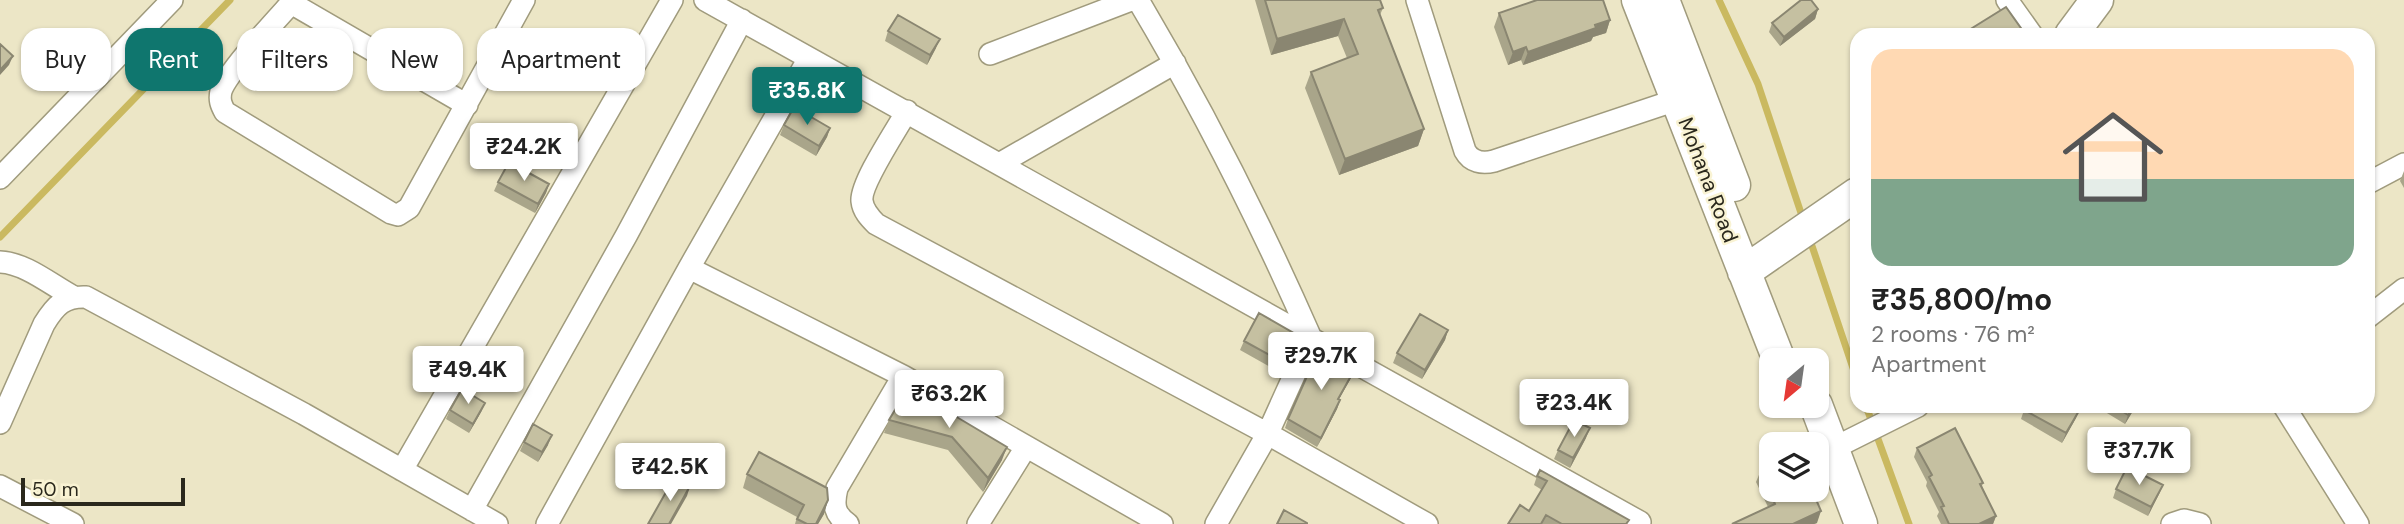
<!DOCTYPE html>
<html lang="en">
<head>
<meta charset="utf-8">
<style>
  body { margin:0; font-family:"DM Sans",sans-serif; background:#f6f6f6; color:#222; height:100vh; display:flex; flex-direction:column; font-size:26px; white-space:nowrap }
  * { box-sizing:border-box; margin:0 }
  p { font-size:23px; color:#767676 }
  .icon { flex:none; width:38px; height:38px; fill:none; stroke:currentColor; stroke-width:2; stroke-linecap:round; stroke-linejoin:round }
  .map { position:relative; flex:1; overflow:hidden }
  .side { position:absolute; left:1850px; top:28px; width:525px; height:385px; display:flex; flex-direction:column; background:#fff; border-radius:21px; box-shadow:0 2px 5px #0004 }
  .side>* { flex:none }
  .hud { position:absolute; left:21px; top:28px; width:665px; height:63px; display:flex; gap:14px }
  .needle { width:46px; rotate:209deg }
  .tools { position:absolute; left:1759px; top:348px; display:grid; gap:14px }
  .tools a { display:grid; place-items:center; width:70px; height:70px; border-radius:14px; background:#fff; box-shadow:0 2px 5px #0004; font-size:35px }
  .scale { position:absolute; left:21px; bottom:18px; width:164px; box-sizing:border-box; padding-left:7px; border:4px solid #2a281c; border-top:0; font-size:19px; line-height:24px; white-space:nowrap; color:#2a281c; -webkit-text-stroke:5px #f9f3d3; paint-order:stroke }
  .price { position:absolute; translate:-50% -60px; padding:0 16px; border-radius:7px; background:#fff; color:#222; font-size:23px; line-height:46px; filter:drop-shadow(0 2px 4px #0008) }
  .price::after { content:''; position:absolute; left:50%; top:42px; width:21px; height:16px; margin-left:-10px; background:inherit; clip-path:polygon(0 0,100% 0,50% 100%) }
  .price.selected { background:#0f766e; color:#fff }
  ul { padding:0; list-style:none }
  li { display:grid; align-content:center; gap:14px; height:371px; padding:0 21px }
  li span { display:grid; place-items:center; height:217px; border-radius:21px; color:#555 }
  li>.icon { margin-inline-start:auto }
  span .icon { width:126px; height:126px; fill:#fffc; stroke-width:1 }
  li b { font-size:30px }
  .chip { padding:0 24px; border-radius:21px; background:#fff; box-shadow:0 2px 5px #0004; font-size:24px; line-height:63px }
  .chip.selected { background:#0f766e; color:#fff }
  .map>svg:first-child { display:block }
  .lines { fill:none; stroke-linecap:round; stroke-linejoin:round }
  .stream { stroke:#cab960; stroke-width:7 }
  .street-casing { stroke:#a09b7d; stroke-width:24 }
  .secondary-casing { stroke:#a09b7d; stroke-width:35 }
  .street { stroke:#fff; stroke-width:21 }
  .secondary { stroke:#fff; stroke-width:32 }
  .wall { fill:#a9a58a }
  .shaded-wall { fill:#8a8671 }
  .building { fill:#c5c0a1; stroke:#8a8671; stroke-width:2 }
  .labels { text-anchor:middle; stroke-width:5; stroke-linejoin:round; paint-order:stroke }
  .street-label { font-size:21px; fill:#2a281c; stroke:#f9f3d3 }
</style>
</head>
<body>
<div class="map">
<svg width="2404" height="524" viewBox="0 0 2404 524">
  <rect width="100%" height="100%" fill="#ece6c6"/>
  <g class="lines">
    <path class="stream" d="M1719,0L1758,84L1803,219
      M0,237L230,0
      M1809,237L1857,380
      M1866,406L1909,524"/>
    <g class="street-casing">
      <path id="street" d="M294,0C278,18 227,72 221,91C219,100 221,105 225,112L391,213L398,215L409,208L524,0
        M705,0L1640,522L1639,524
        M1138,0C1203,109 1260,222 1311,338L1268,433L1216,524
        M1417,0L1465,151C1471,162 1482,164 1494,161L1688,96
        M2007,0L2032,35
        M291,3L467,105
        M990,54L1131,0
        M907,111C897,129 860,184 862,201C863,211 870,218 876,224L1268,434L1427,524
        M999,164L1175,63
        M0,178L172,0
        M2368,183L2404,164
        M0,262C25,263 50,284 72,296
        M689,268L903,376L1162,524
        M2368,317L2404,289
        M2284,406L2358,524
        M0,423L44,324C55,306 64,296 86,297L304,414L497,524
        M1816,457L1918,406
        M402,470L672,0
        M0,486L73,524
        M472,510L626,236L742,20
        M547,524L689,268L809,58
        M848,524C834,514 833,505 837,488L903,376
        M978,524L1026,447
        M2172,524L2184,520L2200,524"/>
    </g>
    <g class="secondary-casing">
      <path id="secondary" d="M1638,0L1779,360
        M1663,0L1734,185
        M2071,35L2097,0
        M1744,272L1857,194
        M1816,405L1861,524"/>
    </g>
    <use href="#street" class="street"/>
    <use href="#secondary" class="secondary"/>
  </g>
  <path class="wall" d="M1255,0H1380L1383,8L1380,15L1424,129L1418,146L1339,175L1305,88L1311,72L1347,58L1338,36L1271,55Z
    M1818,9L1815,19L1780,46L1769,32L1772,23Z
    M1499,13L1610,20L1606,33L1593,37L1591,41L1523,65L1521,60L1508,65L1494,27Z
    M888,31L936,48L927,65L885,41Z
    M784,125L830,128L827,137L816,156L780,135Z
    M2404,171V188L2400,181Z
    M498,182L549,184L546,193L535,213L494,191Z
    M1448,330L1445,340L1422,379L1393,363L1397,353Z
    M1297,335L1281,373L1240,350L1244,341Z
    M1356,367L1352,376L1339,399L1340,400L1337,409L1317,447L1285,428L1288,419Z
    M908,388L1002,460L983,492L948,450L884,433L889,420Z
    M485,403L481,412L469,433L446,419L450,410Z
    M2098,406H2136L2125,424L2097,407Z
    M2024,410L2076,418L2062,443L2021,419Z
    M1586,438L1570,468L1554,459L1558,450Z
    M524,442L548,445L538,462L520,451Z
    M1917,448L1983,483L1982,486L1996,516L1993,524H1941L1937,516L1939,512L1926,486L1927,482L1914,457Z
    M1761,470L1817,523L1814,524H1732L1768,507L1756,482Z
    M747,474L828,500L824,514L818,524H795L797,517L743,488Z
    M1537,476L1629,520L1627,524H1508L1529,511L1542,490L1534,485Z
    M2163,485L2159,494L2148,516L2113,498L2116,489Z"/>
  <path class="shaded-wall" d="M1818,9L1815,19L1780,46L1784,37Z
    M1344,19L1338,36L1271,55L1277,39Z
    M1610,20L1606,33L1593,37L1591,41L1523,65L1528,52Z
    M940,39L936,48L927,65L930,55Z
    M1526,47L1521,60L1508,65L1513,52Z
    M13,56L9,65L0,75V70Z
    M830,128L827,137L816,156L819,146Z
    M1424,129L1418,146L1339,175L1345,159Z
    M549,184L546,193L535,213L538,204Z
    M1448,330L1445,340L1422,379L1425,370Z
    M1356,367L1352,376L1334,408L1338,399Z
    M1340,400L1337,409L1317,447L1321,438Z
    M485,403L481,412L469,433L473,424Z
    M2134,406H2136L2125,424L2128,415Z
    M2080,409L2076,418L2062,443L2066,433Z
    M1590,428L1586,438L1570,468L1573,458Z
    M552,435L548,445L538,462L542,452Z
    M1007,447L1002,460L983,492L988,478Z
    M2163,485L2159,494L2148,516L2151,507Z
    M690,486L687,496L671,524H669Z
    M828,500L824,514L818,524H816Z
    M1821,511L1817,523L1814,524H1793Z
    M1996,516L1993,524H1979Z"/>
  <path class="building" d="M1265,0H1380L1383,8L1378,10L1424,129L1345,159L1311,72L1358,54L1344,19L1277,39Z
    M1537,0H1603L1610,20L1595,25L1596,28L1528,52L1526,47L1513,52L1499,13Z
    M1801,0H1811L1818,9L1784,37L1772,23Z
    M2006,7L2023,31L2016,35H1961Z
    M898,15L940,39L930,55L888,31Z
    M0,44L13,56L0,70Z
    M794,107L830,128L819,146L784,125Z
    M509,162L549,184L538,204L498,182Z
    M1259,313L1297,335L1284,363L1244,341Z
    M1420,314L1448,330L1425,370L1397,353Z
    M1320,347L1356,367L1338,399L1340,400L1321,438L1288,419Z
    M908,388L1007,447L988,478L952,437L889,420Z
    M462,389L485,403L473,424L450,410Z
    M2026,406H2075L2080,409L2066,433L2024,410Z
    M2114,406H2134L2128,415Z
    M1574,420L1590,428L1573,458L1558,450Z
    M533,424L552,435L542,452L524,442Z
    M1955,428L1983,483L1980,484L1996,516L1979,524H1949L1941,507L1944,506L1929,477L1932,475L1917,448Z
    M759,452L827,488L828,500L816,524H807L797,519L804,505L747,474Z
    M1771,466V490H1812L1821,511L1793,524H1732L1775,504L1761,470Z
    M2127,467L2163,485L2151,507L2116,489Z
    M1540,470L1629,520L1626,524H1562L1546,515L1541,524H1508L1520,505L1529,511L1547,481L1537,476Z
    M674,478L690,486L669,524H648Z
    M1284,510L1307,523V524H1277Z"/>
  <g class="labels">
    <g class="street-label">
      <text transform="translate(1708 180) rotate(69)" y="7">Mohana Road</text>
    </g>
  </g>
</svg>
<div class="tools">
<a><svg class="needle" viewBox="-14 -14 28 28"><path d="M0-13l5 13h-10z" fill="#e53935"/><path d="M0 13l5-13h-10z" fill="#767676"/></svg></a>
<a><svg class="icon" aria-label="layers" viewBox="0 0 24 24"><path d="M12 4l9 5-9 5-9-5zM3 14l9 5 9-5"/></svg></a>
</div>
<div class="scale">50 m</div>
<b class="price selected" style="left:807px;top:127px">₹35.8K</b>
<b class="price" style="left:524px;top:183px">₹24.2K</b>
<b class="price" style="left:1321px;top:392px">₹29.7K</b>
<b class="price" style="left:468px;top:406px">₹49.4K</b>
<b class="price" style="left:949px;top:430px">₹63.2K</b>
<b class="price" style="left:1574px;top:439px">₹23.4K</b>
<b class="price" style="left:2139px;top:487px">₹37.7K</b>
<b class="price" style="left:670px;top:503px">₹42.5K</b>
<div class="hud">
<a class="chip">Buy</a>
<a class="chip selected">Rent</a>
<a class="chip">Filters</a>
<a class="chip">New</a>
<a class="chip">Apartment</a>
</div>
<section class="side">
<ul>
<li><span style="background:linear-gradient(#ffd9b3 60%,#7fa58c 0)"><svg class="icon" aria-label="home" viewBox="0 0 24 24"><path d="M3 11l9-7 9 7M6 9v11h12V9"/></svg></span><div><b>₹35,800/mo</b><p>2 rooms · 76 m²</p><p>Apartment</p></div></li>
</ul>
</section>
</div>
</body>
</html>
